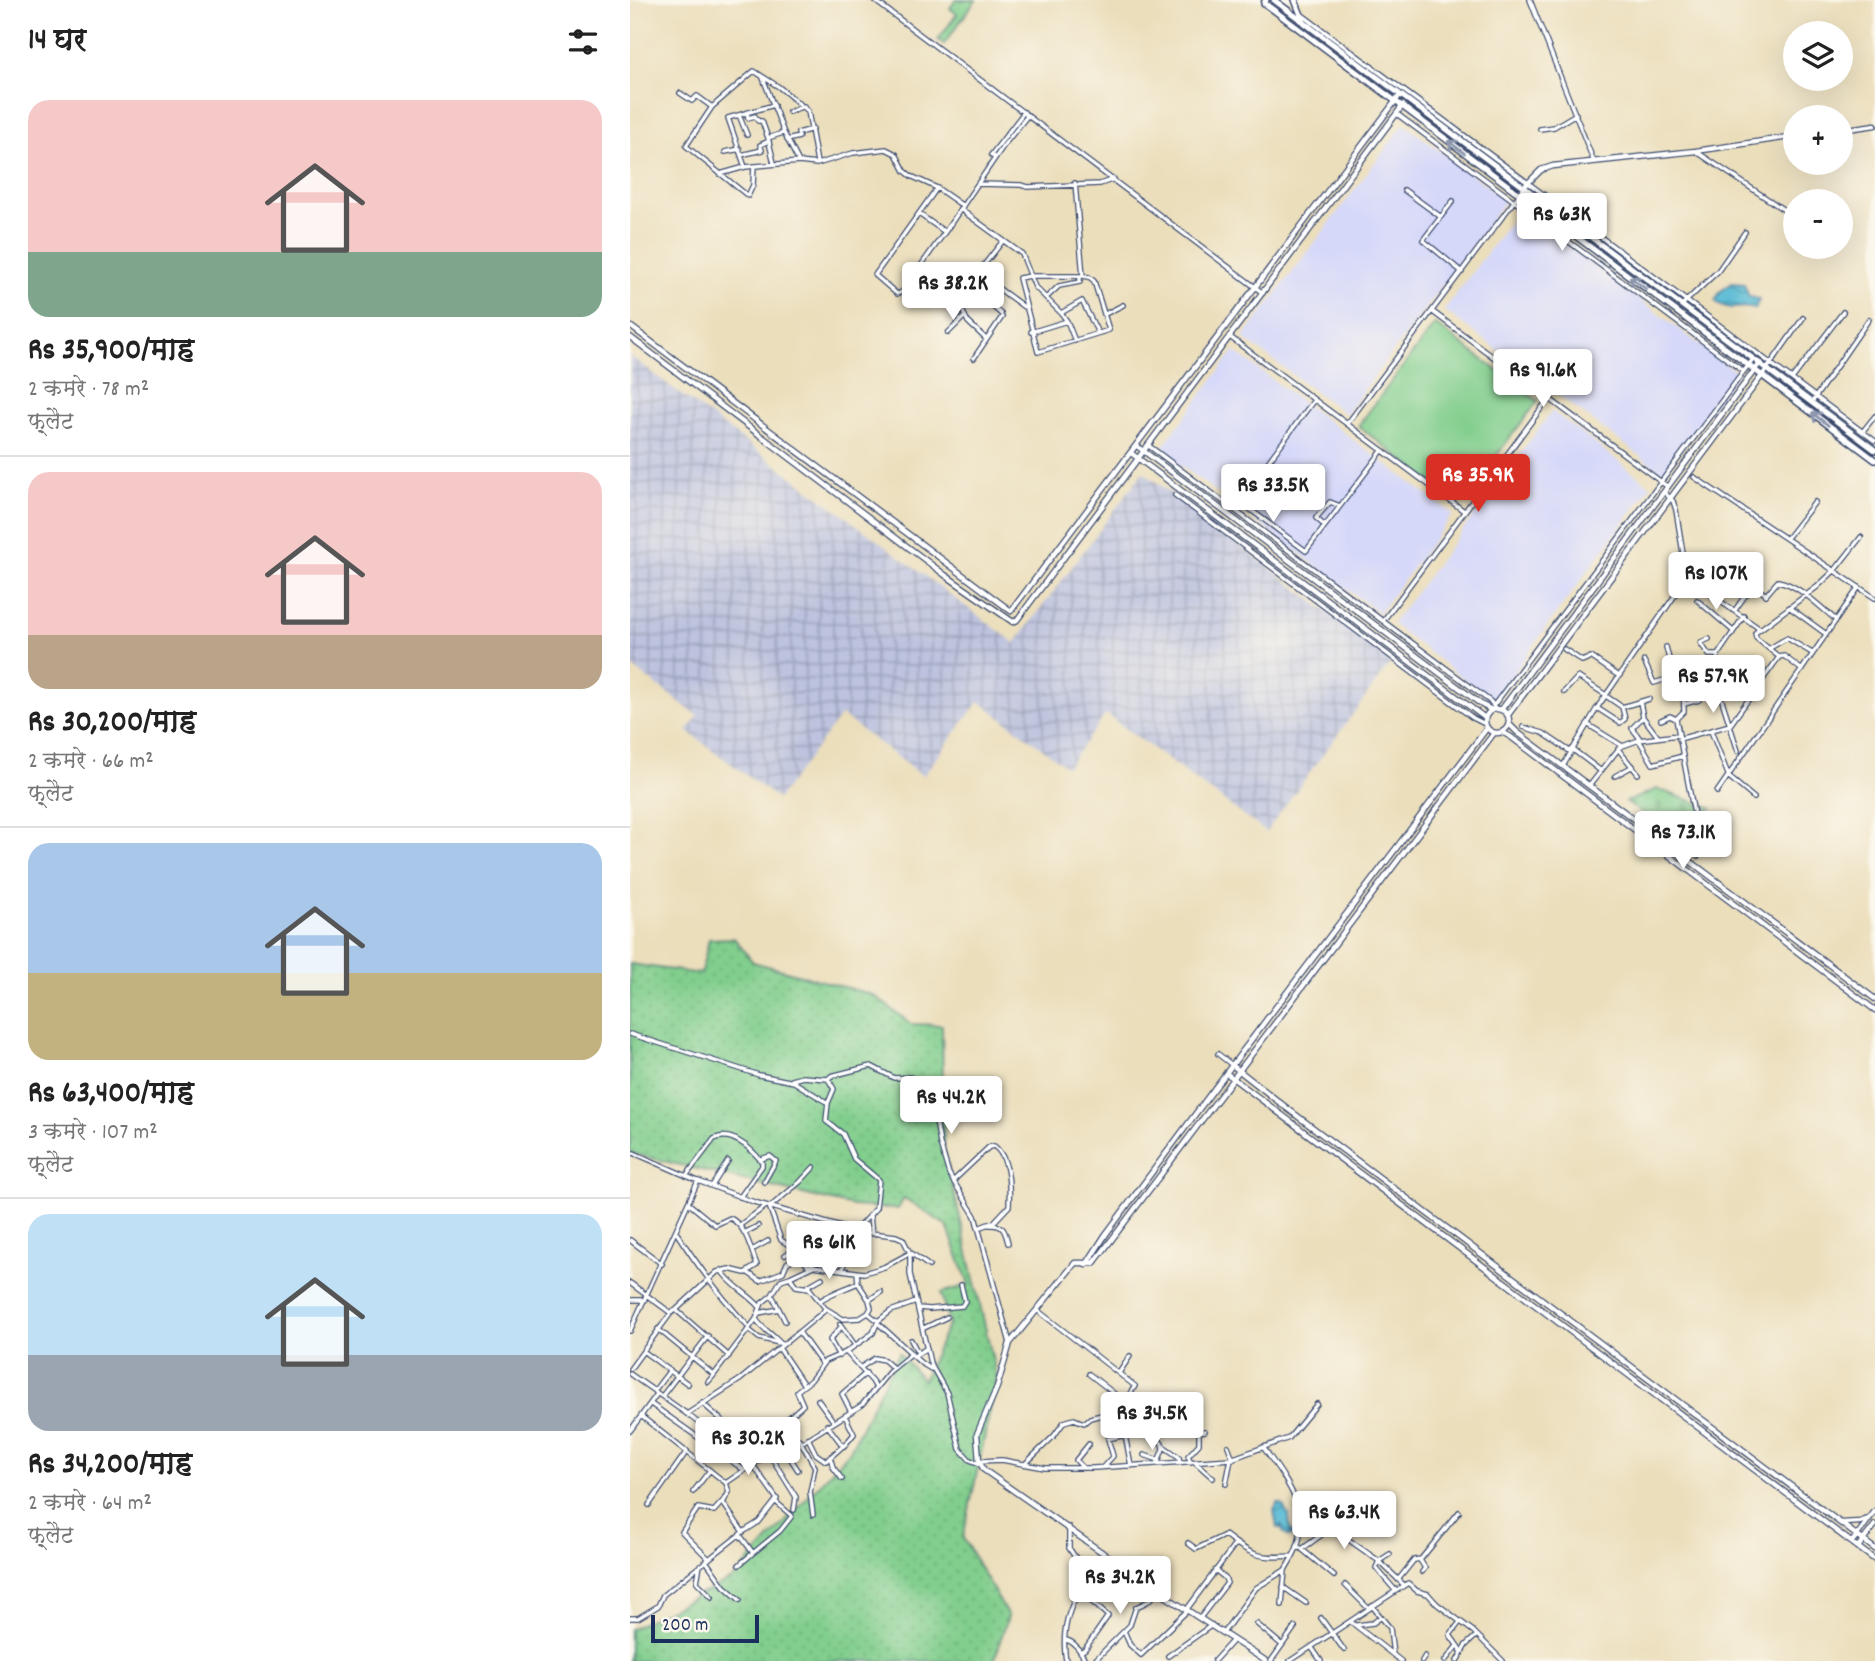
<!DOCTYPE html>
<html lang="hi">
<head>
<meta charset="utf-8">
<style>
  body { margin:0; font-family:Dekko,"Playpen Sans Deva",sans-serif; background:#f6f6f6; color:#222; height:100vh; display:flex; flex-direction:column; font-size:26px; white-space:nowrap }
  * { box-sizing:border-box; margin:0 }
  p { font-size:23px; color:#767676 }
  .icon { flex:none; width:38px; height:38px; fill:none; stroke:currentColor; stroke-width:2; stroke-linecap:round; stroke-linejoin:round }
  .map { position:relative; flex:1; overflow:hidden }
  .details { display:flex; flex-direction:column; background:#fff; width:630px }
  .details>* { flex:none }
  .controls { position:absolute; left:1153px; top:21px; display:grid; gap:14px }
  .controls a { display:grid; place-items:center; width:70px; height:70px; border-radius:50%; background:#fff; box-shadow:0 7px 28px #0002; font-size:35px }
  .scale { position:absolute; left:21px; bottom:18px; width:108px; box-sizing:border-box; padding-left:7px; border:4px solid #1b2f5e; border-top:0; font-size:19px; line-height:24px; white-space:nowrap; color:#1b2f5e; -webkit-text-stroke:5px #fbf7ec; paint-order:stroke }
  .price { position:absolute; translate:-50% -60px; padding:0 16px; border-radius:7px; background:#fff; color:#222; font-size:23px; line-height:46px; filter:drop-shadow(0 2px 4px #0008) }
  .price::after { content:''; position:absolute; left:50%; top:42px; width:21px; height:16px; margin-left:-10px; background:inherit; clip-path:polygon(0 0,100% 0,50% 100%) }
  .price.current { background:#d93025; color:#fff }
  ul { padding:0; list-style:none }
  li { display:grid; align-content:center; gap:14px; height:371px; padding:0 28px }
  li+li { border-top:2px solid #e0e0e0 }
  li span { display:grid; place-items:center; height:217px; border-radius:21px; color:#555 }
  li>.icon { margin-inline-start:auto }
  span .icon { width:126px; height:126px; fill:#fffc; stroke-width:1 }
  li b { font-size:30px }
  h2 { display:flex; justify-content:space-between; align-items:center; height:84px; padding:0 28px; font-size:30px }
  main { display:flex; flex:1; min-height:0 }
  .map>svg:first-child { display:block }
  .built { fill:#d5d8f9 }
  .industrial { fill:url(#industrial-grid) }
  .grass { fill:url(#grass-dots); stroke:#4e7e76; stroke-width:2 }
  .cemetery { fill:url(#cemetery-stones); stroke:#4e7e76; stroke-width:2 }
  .green { fill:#81ce8d; stroke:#4e7e76; stroke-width:2 }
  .water { fill:url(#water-waves); stroke:#387499; stroke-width:2 }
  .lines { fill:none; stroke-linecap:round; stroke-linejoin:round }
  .minor-casing { stroke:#3a496c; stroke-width:6 }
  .tertiary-casing { stroke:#3a496c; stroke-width:7 }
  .secondary-casing { stroke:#3a496c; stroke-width:8 }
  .minor { stroke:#fff; stroke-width:3.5 }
  .tertiary { stroke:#fff; stroke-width:4.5 }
  .secondary { stroke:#fff; stroke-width:5 }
  .oneway { stroke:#8d97ae }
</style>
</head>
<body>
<main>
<section class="details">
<h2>14 घर<svg class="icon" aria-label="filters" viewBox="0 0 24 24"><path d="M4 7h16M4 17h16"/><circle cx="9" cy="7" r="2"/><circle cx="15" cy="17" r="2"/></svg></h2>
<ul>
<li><span style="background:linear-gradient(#f6c9c9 70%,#7fa58c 0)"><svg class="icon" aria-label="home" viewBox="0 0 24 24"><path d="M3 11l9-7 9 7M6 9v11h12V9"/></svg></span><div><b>Rs 35,900/माह</b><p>2 कमरे · 78 m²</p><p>फ़्लैट</p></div></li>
<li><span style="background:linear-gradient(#f6c9c9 75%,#b9a48a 0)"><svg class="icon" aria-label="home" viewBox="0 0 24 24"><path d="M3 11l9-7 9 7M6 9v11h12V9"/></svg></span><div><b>Rs 30,200/माह</b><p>2 कमरे · 66 m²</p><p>फ़्लैट</p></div></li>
<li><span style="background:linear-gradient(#a9c7e8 60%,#c2b280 0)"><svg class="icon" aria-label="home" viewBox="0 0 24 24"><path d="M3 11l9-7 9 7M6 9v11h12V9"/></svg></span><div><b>Rs 63,400/माह</b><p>3 कमरे · 107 m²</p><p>फ़्लैट</p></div></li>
<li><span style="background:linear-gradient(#bfe0f5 65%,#9aa5b1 0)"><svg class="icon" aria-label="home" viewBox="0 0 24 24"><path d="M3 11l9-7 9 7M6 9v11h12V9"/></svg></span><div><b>Rs 34,200/माह</b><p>2 कमरे · 64 m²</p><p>फ़्लैट</p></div></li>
</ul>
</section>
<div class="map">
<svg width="1245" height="1661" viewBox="0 0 1245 1661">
  <defs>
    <pattern id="industrial-grid" width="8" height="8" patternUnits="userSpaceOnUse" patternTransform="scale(1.75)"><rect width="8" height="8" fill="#bdc3de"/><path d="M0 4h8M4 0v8" fill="none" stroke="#999fb7"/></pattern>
    <pattern id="grass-dots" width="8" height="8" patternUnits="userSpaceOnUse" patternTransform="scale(1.75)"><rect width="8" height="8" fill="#81ce8d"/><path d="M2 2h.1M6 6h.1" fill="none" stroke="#6fb17c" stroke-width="1.8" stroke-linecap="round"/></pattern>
    <pattern id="cemetery-stones" width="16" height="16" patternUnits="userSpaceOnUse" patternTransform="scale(1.75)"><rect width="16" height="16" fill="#81ce8d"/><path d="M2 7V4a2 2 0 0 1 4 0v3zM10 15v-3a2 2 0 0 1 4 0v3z" fill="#6fb17c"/></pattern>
    <pattern id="water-waves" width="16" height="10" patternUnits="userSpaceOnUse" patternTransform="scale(1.75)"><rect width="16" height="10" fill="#56bad4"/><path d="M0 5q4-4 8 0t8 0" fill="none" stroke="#4698af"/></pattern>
  </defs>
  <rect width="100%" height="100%" fill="#fbf7ec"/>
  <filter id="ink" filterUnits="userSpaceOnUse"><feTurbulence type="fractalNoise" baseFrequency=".0143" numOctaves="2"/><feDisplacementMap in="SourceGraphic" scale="14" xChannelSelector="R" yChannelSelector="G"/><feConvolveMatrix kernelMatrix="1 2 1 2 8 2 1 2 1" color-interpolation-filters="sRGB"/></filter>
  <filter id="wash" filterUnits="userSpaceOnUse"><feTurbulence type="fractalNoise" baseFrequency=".00686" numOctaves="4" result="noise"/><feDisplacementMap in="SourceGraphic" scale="28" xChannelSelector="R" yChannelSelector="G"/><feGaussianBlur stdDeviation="1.57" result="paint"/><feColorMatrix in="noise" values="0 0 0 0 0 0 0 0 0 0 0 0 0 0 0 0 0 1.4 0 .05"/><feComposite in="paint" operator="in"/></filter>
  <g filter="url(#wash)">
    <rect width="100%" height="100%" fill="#ebdebb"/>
    <path class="built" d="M774,124L876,200L716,414L613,338Z
      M889,210L1108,373L1033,473L814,310Z
      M604,351L823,514L749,613L530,450Z
      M922,411L1021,486L917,626L864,702L762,624Z"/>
    <path class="industrial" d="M0,356L385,643L513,472L762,661L636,832L476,714L437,767L349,701L293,776L211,715L148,799L57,731L68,716L0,665Z"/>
    <path class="grass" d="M104,938L123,962L243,995L281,1024L312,1025L314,1149L367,1378L333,1538L378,1616L364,1661H0V1629L104,1578L219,1452L269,1353L293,1380L319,1323L311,1293L339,1285L317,1226L274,1198L268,1209L223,1206L0,1153V964L71,974L79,939Z"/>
    <path class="cemetery" d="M1027,789L1082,808L1054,843L996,802Z"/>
    <path class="green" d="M326,0H346L314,44L308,40L327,14L320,8Z
      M805,324L908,401L830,503L728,426Z"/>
    <path class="water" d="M1102,283L1114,284L1119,297L1129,299L1125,309C1109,303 1102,314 1085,301L1091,291Z
      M648,1503L653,1505L656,1512L659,1515L660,1529L664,1534L662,1537L660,1533L659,1537L653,1532L652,1525H650L651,1528H647L644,1510Z"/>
  </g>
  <g filter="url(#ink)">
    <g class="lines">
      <g class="minor-casing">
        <path id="minor" d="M244,0L633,293
          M900,0L964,162
          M671,14L1245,441
          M133,78L154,133L169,162
          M50,93L62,101L67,96L82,107
          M144,105L98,118L115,167L169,162L187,164L223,153L256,149L266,154L275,171L281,176L307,188L333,206
          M159,112L174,106
          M117,113L118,118L125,116L128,121H132L138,138L144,163
          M767,114L1113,371
          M109,115L117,135
          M910,129L924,127L946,114
          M138,138L153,133
          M157,140L169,137L168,133L183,129
          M95,152L110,149
          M1067,152L1166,218
          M111,155L132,150L130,145L139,141
          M365,158L361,155L394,112
          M124,166L123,185L118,196L56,146L82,107L124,71L149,87L178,111L187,163
          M90,174L115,167
          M445,183L453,276L459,277L464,281L479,330L408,352L389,278L401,276H453
          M348,184L391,185L398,187L470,184L484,179
          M774,190L811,217
          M823,201L793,240L832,272
          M330,209L392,254L405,287L431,313L452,301L468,333
          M289,214L315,232L272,292L267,294L245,275L307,188
          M315,232L374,145L398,115
          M372,242L339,284L321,288V307L324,309L353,303L368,288L394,307
          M416,298L429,286L450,282V276
          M355,300L371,314
          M1052,305L1088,271L1115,232
          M331,308L338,322L356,339
          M803,312L1038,487
          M475,314L493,305
          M437,321L445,341
          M401,332L437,321L431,313
          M318,333L335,316
          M600,337L834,511
          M344,358L372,317
          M1137,369L1173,318
          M1162,379L1213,312
          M684,400L609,501L676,551L752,451
          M1182,402L1239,319
          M717,424L894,188
          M1233,431L1245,416
          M519,446L861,702L865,709
          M1064,477L1245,598
          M1034,492L1043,501L1046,510L1057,578L1130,629
          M545,495L843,718L855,724
          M695,526L686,518L700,502L710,506
          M1157,538L1185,502
          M1130,590L1136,595L1148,581C1169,585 1189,606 1206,620
          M1067,600L1103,631
          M1159,607L1196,634
          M1105,610L1122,586
          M753,621L919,398
          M1079,639L1071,642V644L1079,655H1088
          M1036,647L1040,663L1037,672L1045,684L1052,689
          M1140,648L1157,638L1182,653
          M934,649L952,661L961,657L989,676
          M1149,657L1154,656L1172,670
          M1014,661L1024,683L1040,678
          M1086,668L1089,675V691L1108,751
          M1062,669L1067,681
          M1052,674L1055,685
          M1089,691L1110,682L1109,675L1123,670
          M934,692L948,677L976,695
          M1010,702L1013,717L1028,737
          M1054,704L1069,700
          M864,705L1123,359
          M992,707L1019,699
          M967,708L990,723L995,719L992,707L976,696
          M1031,720L1040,716L1046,719
          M957,724L991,745
          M893,727L913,733L941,752
          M1081,731L1099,777L1124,798
          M1049,739L1100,725L1149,657L1126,638L1125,633L1187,587L1205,570L1231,537
          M1009,740L1023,764L1053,756
          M1011,740L1002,728L1013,717
          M942,749L971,771
          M988,749L1008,774
          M933,766L967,708L1057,578
          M985,776L1003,766
          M960,785L990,747L1009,740L1048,735
          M1087,792L1229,587
          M1068,856L1064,814L1046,719L1054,711L1053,687L1074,679L1084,670L1089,653L1114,616
          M0,1034L129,1075L164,1082L198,1103L196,1121L213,1134L224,1159L249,1180L246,1208L225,1231
          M588,1054L602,1065
          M162,1080L173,1077L198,1079
          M198,1103L204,1089L198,1079L201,1076L241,1066L264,1078L280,1077L285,1079L303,1103L310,1144L319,1174L345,1216L380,1343
          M0,1154L4,1153L68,1181L124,1202L225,1231L266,1236L273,1239L280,1253V1274L300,1363L317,1393L330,1449L340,1460L350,1464
          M131,1159L140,1156L146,1161L134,1182
          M56,1176L84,1139C101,1130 122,1149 132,1162V1166L110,1197
          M323,1181L359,1147L364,1146C380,1158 380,1188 379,1206L364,1222L348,1228
          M82,1186L98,1161
          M139,1206L151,1240L165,1249L176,1242H188L193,1251
          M141,1206L170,1182L184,1167
          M240,1216L242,1234
          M110,1225L136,1206
          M359,1225C373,1224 375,1230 378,1243
          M46,1232C68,1266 90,1297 119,1327
          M114,1233L128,1226
          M0,1240L32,1264
          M122,1250L138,1241
          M281,1253L299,1266
          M169,1255L179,1267L196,1249L199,1251L227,1232
          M91,1270C101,1286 118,1293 130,1307
          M213,1270L214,1261L223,1257
          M117,1272L130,1281L153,1272L157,1263L169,1255L165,1249L155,1255
          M160,1277L183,1266L234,1273L254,1267L280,1253
          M0,1283L41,1313L46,1310L99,1356
          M228,1283L239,1300L241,1308L238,1313
          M178,1286L192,1278
          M142,1295L155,1321
          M0,1300H15
          M239,1300L251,1292
          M190,1301C200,1293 215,1289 228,1283L227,1272
          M288,1308L300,1309L332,1306L335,1301L331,1285
          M46,1310L87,1272L99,1269L115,1273L127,1265C120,1248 117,1227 100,1218L85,1225L58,1203
          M407,1310L505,1386L495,1401
          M129,1313L149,1309
          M126,1319C133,1330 144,1335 152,1345
          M248,1321L261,1311L286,1302
          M210,1324L225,1345
          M249,1324L281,1353
          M294,1328L317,1317
          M28,1329L84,1375L126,1319L132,1303L142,1295L151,1280L160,1277L166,1286L179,1288L195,1308L213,1319L230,1318L238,1313L248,1321L243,1333L216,1352L242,1381L246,1388
          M118,1329L129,1338L149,1343
          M0,1331L68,1181
          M169,1332L192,1364
          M281,1340L288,1353
          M149,1348L174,1385
          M13,1351L58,1384
          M209,1356L200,1340L211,1327
          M284,1356L297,1348
          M230,1368L245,1358L254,1360L263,1368
          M0,1369L41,1313
          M489,1373L500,1356
          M0,1374L57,1414L122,1465L164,1439H169L185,1467L180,1492L183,1515
          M459,1374L513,1416L532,1444L533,1449L527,1464
          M78,1382L84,1375
          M24,1391L40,1370
          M32,1396L78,1336
          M188,1400L204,1422
          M72,1403L95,1423
          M21,1404L114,1470
          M221,1412L212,1394L236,1373
          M57,1414L111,1379L193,1312L195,1308
          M513,1416L519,1409L529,1411L530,1414L522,1427
          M0,1431L27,1394
          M495,1435L501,1466
          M178,1438L186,1454L196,1461L213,1446L197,1425
          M171,1443L232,1405L259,1372L281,1354L291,1363L301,1369
          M214,1446L224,1434L215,1416
          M533,1446L549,1457L550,1463
          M598,1446L603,1459
          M153,1447L168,1470
          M140,1455L166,1497L164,1510
          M514,1455L529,1460
          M200,1457L203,1467L212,1479
          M69,1461L81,1447
          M350,1461L372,1460L415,1468H464L601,1459L659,1438L687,1404
          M117,1462L131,1442L173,1405L167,1391L181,1380L195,1361L216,1352
          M561,1462L558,1456L569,1444V1432L575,1431
          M565,1462L583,1478
          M395,1464L424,1436L434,1422L444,1419L454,1423L460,1418L479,1413L488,1436
          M473,1467L483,1456L478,1439L521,1429
          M453,1468L446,1460L459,1444
          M96,1483L122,1465
          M596,1484L601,1459
          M63,1492L80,1470
          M19,1505L57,1451
          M669,1505L749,1561L760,1554
          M439,1527V1548L449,1563L445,1587L478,1616L455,1649L452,1651
          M113,1532L129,1522L147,1499L123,1465
          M110,1535L123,1553L150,1531L162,1516L146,1502
          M558,1543L566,1549L595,1535C624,1557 627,1558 663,1556C685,1515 656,1480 633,1447
          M668,1546L704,1576
          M672,1549L701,1528
          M79,1559L52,1532L68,1508L84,1511L93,1501
          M449,1560L466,1565L478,1573L489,1564
          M790,1560L795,1568L792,1572
          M76,1561L94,1586L110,1600
          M749,1561L746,1568L765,1590
          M749,1561L774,1585
          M70,1565L67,1582L82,1597
          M109,1565L123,1553
          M768,1580L784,1560L791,1559L829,1512
          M715,1585L738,1608
          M653,1587L676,1603
          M652,1605L655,1570L663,1556
          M742,1606L760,1628L763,1655
          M557,1609L606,1543
          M0,1618H8L28,1606L33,1595L113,1532L93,1503L99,1492L96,1483L11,1416
          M570,1618L597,1583L595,1578L585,1570
          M691,1618L714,1650
          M721,1622L771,1661
          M830,1622L820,1635L832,1652
          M627,1624L652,1645
          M727,1625L743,1623L751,1617
          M494,1631L500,1645L511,1655L558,1610
          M593,1633L626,1588L655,1570
          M436,1640C446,1642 451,1653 456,1661
          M682,1648L691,1661
          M538,1656L582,1625
          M436,1661C432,1637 436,1613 449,1592
          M464,1661L500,1625L506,1607L517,1602L529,1592
          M584,1661L603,1640
          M641,1661L665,1627
          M660,1661L778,1583L787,1591L798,1594L807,1604L843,1631L873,1661
          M792,1661L795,1656
          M815,1661L826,1647
          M827,1661L836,1645L846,1636"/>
      </g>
      <g class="tertiary-casing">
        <path id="tertiary" d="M1211,130L1245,125
          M894,187L911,170L923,166L1066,151L1166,136
          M0,326L381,611L770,95
          M0,337L315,575L383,622L387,620L773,105
          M507,446L852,705L862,710
          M501,453L855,718
          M855 721a12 12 0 1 1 24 0a12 12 0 1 1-24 0Z
          M871,710L1130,363
          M878,715L1137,369
          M879,724L887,732L1245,999
          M872,732L881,737L1245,1010
          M602,1065L658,1109L1245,1549
          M596,1073L1245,1560
          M456,1265L476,1234L581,1093L857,728
          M1212,1523L1230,1522L1238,1519
          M1222,1542L1245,1511
          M1228,1547L1245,1525
          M636,1661L529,1592L354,1470L349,1461L347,1434L367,1387L380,1343L445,1263H464L864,733"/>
      </g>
      <g class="secondary-casing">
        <path id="secondary" d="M636,0L634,3L641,8L1245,460
          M644,0L1245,450
          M665,0L673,20"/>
      </g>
      <use href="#minor" class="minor"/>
      <use href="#tertiary" class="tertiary"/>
      <use href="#secondary" class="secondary"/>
    </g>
    <defs><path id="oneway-shaft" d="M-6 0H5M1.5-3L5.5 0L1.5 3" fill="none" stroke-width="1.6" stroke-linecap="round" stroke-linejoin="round" transform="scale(1.75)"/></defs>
    <g class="oneway">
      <use href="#oneway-shaft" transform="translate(826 147) rotate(-143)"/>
      <use href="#oneway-shaft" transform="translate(1008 283) rotate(-143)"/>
      <use href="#oneway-shaft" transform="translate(1190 419) rotate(-143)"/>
    </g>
  </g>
</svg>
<div class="controls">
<a><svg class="icon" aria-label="layers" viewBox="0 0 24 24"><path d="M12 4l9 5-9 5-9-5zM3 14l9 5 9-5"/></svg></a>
<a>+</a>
<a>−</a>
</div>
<div class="scale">200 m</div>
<b class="price" style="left:932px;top:253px">Rs 63K</b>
<b class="price" style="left:323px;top:322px">Rs 38.2K</b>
<b class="price" style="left:913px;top:409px">Rs 91.6K</b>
<b class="price current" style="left:848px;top:514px">Rs 35.9K</b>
<b class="price" style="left:643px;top:524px">Rs 33.5K</b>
<b class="price" style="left:1086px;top:612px">Rs 107K</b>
<b class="price" style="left:1083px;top:715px">Rs 57.9K</b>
<b class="price" style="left:1053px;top:871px">Rs 73.1K</b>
<b class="price" style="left:321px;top:1136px">Rs 44.2K</b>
<b class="price" style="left:199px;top:1281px">Rs 61K</b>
<b class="price" style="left:522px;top:1452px">Rs 34.5K</b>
<b class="price" style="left:118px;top:1477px">Rs 30.2K</b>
<b class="price" style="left:714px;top:1551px">Rs 63.4K</b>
<b class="price" style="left:490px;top:1616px">Rs 34.2K</b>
</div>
</main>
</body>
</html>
